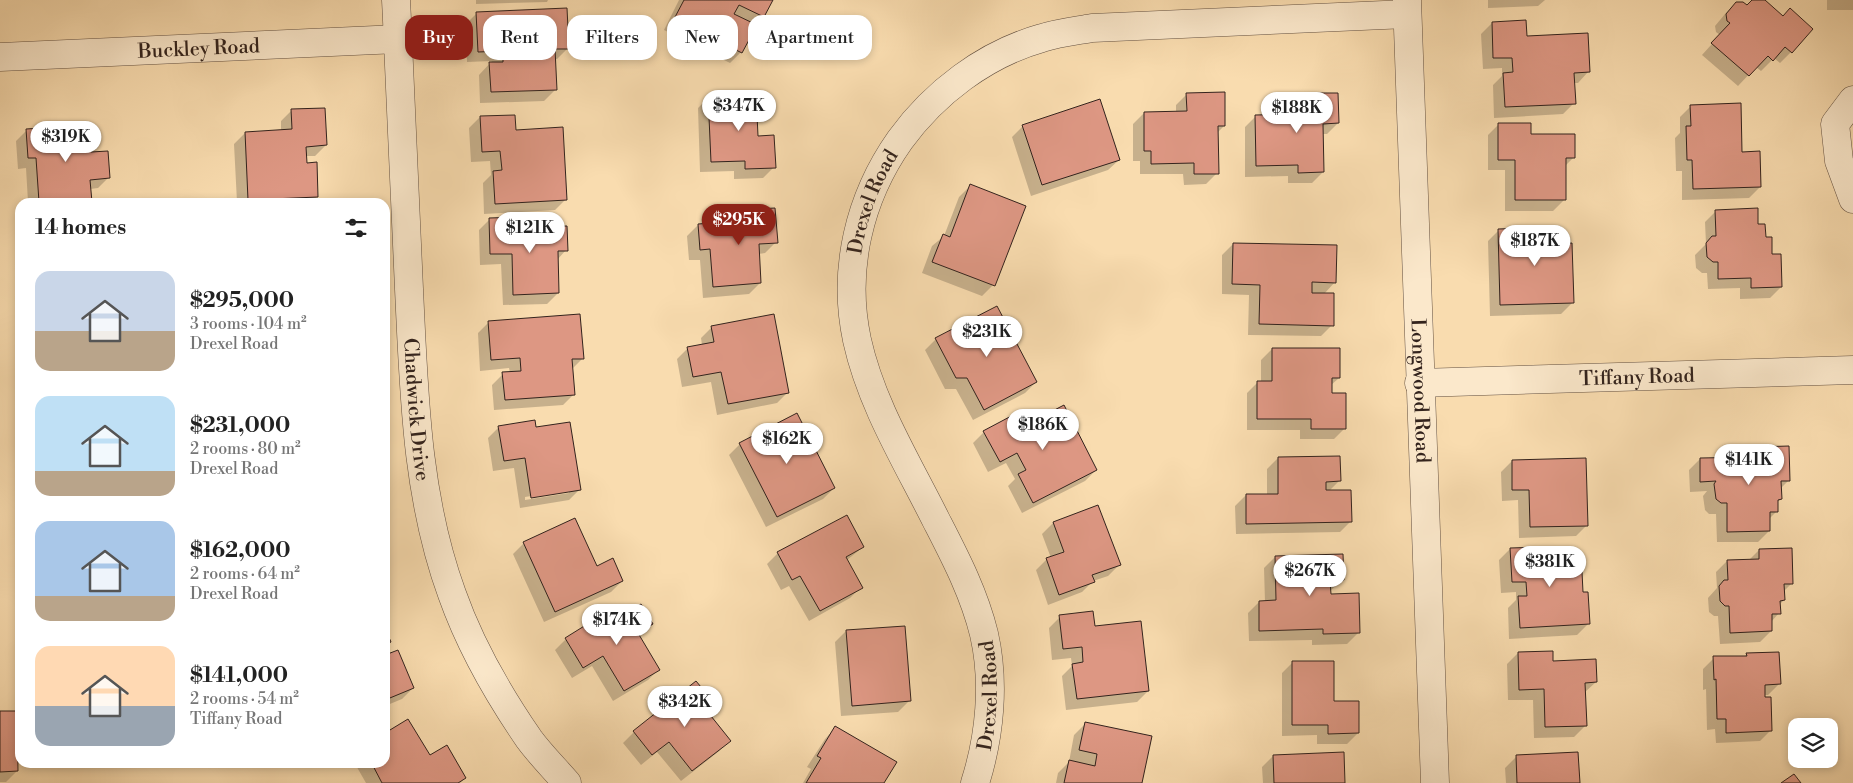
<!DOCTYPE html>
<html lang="en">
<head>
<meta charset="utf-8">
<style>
  body { margin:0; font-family:"Libre Bodoni",serif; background:#f6f6f6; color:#222; height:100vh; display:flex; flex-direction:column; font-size:19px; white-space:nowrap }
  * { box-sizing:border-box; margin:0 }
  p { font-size:16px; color:#767676 }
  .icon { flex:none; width:28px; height:28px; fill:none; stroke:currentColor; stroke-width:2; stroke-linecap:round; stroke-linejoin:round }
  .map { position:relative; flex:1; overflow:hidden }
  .panel { position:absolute; left:15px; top:198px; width:375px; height:570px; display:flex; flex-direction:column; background:#fff; border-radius:15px; box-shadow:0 2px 8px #0003 }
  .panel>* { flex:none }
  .guide { position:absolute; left:405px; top:15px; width:475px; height:45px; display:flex; gap:10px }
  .tools { position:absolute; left:1788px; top:718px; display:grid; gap:10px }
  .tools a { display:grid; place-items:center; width:50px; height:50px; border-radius:10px; background:#fff; box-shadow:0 2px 8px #0003; font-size:25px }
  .price { position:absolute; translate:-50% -42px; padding:0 11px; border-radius:18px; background:#fff; color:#222; font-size:16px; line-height:32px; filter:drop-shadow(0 1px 2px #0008) }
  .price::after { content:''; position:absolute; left:50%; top:30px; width:15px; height:11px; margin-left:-8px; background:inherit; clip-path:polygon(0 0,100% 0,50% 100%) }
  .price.current { background:#8f2418; color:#fff }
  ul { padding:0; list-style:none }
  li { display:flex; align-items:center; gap:15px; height:125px; padding:0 20px }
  li span { display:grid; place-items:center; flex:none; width:140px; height:100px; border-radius:15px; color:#555 }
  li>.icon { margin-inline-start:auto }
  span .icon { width:60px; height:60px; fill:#fffc; stroke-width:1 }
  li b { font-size:21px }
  h2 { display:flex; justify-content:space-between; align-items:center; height:60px; padding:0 20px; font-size:21px }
  .tag { padding:0 18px; border-radius:15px; background:#fff; box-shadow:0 2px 8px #0003; font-size:18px; line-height:45px }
  .tag.current { background:#8f2418; color:#fff }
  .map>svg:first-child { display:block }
  .shadow { fill:#0003; fill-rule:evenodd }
  .building { fill:#dd9783; stroke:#33231d }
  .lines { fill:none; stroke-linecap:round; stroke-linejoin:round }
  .street-casing { stroke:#645142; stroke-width:29 }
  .street { stroke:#fbe8cb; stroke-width:28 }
  .labels { text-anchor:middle; stroke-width:4; stroke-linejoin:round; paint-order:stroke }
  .street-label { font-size:20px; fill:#33231d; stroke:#fbe8cb }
</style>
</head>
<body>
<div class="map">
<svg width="1853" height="783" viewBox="0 0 1853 783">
  <rect width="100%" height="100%" fill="#f9dcaf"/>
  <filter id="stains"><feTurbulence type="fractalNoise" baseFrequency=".004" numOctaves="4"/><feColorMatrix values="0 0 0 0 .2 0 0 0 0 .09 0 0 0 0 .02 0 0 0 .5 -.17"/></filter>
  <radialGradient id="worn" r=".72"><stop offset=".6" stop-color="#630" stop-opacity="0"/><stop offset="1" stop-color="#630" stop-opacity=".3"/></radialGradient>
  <path class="shadow" d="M476,0H548L547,2L476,4Z
    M679,0H771L763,16L754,25L741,52L730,63L664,30Z
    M1488,0H1545L1538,6L1488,8Z
    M1753,0H1763L1791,52L1780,63L1774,58L1761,71L1756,67L1738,86L1702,55L1720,35L1716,32L1715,26L1725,14L1736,3L1747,7Z
    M1827,0H1853V10H1827Z
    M477,13L568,48L557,59H554L555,90L544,101L480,103L479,75L492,61L467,62L466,24Z
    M1492,23L1526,37L1588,72L1578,83H1573L1574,103L1563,114L1494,118L1493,85L1502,76V68L1483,69L1481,34Z
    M1187,94L1224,126L1217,133V173L1206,184L1184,185L1183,174H1140V161H1133V124L1144,113H1176V105Z
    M1301,94L1338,123L1327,134H1322L1323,172L1312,183H1288V176L1245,177V127L1256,116L1291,115L1290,105Z
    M709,97L757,137L774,167L763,178L734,179V171L700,172L698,108Z
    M1691,106L1741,153L1760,187L1749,198L1682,200V171H1676L1675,138L1680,133V117Z
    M292,110L326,145L315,156H305L306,164L317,197L311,202H237L234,144L245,133L281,131V121Z
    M480,117L515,131L566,199L555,210L484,214L483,183L491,175L490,161L471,162L469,128Z
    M1499,124L1530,136L1574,157L1564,167V200L1553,211H1505V170H1488V135Z
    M1023,126L1119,160L1108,170L1031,196L1012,137Z
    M27,130L90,153L109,177L98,188L90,189V202H28L26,168L18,169L16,141Z
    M970,186L993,285L982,296L922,273L932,246L944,236L959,197Z
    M1716,211L1764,238L1781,287L1770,298L1740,299V288L1708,289L1707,273H1702L1696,268L1695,255L1706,244L1705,222Z
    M739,212L776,242L765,253L758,254L760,283L749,294L703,298L700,260H689L687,236L698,225L728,223Z
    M490,219L521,228L566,250L557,260L558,293L547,304L503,305L501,264L480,265L479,230Z
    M1499,230L1560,245L1572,303L1561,314L1490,316L1488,241Z
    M1233,244L1335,282L1324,294L1332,325L1321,336L1248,335L1249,295L1222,294V255Z
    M489,322L583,358L572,369L574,394L563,405L494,410L492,385L503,374L510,373L509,368L480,371L478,333Z
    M712,327L788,392L777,403L717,415L711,382L682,387L677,359L688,348L702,345L701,338Z
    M936,339L1036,382L1025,393L973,420L956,389H945L925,350Z
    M1272,349L1339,378L1330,386V394L1345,428L1334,439H1300V430H1247V393L1258,382H1261V360Z
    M499,427L580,489L569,500L520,508L514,468L493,471L488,438ZM569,490V493L525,500V497Z
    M1023,427L1096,470L1085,481L1022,513L1008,486L1015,479L1006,463L988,472L973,443L984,432Z
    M740,444L834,488L823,499L766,527L729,455Z
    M1757,448L1789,480L1780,489L1781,499L1776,503L1777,511L1769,519V531L1758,542H1717L1716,514H1709L1705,510L1703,496L1707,491L1690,492L1689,470L1700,459L1747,458Z
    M1278,458L1339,481L1329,491L1351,521L1340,532L1236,534L1235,506L1246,495H1267V469Z
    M1512,461L1587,525L1576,536L1519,538L1518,500L1502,501L1501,472Z
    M1053,523L1119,565L1108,576L1093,581L1082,592L1048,605L1036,570L1047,559L1051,558L1042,534Z
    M524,543L596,567L622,581L611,592L544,622L513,554Z
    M863,547L847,560L861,587L850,598L809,621L789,586L781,590L767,564L778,553Z
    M1510,549L1542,556L1582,594L1588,624L1577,635L1509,639L1508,608L1516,600V592L1501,593L1499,560Z
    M1759,550L1792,583L1783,592L1784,600L1779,605V613L1771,622V631L1760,642L1720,644L1718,616H1714L1709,612L1708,598L1717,588L1716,572L1727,561L1749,560Z
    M1275,557L1342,580L1330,591V595L1358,633L1347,644L1312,645V640L1249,641L1248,613L1259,602H1265L1264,568Z
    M1060,617L1094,627L1148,691L1137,702L1066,710L1062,676L1072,666L1071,658L1052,660L1049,628Z
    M610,623L651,624L638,636L659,669L648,680L613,701L592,666L572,678L555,650L566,639Z
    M904,627L909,701L898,712L841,716L835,642L846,631Z
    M1518,653L1552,662L1596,682L1584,693L1585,726L1574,737L1534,738L1533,700H1508L1507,664Z
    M1747,654L1779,684L1768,695H1764L1771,730L1760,741L1716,743L1715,729L1707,730L1706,689L1703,690V669L1714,658L1744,657Z
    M385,657L413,688L402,699L385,706Z
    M1293,662L1333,702L1358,733L1347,744H1317V735L1282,736V673Z
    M696,683L702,707L729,741L718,752L681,781L657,752L641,765L623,743L634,732Z
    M0,713L17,771L6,782H0Z
    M1085,724L1141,783H1056L1058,773L1069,762L1074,735Z
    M835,728L883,783H803L811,769L807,767L825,739Z
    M385,734L429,757L465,778L460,783H366L354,762H385Z
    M1273,756L1343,783H1263L1262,767Z
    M1516,757L1579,783H1506L1505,768Z"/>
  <path class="building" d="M684,0H773L764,17L739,5L734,14L757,25L742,53L674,19Z
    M1752,0H1765L1783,16L1790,8L1813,29L1792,53L1785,47L1773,61L1768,56L1749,76L1711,43L1730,23L1727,21L1726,14L1736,2H1743L1747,5Z
    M567,8L569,49H555L557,90L491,92L489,62H503V51L478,52L476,12Z
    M1526,20L1527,36L1588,33L1590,72L1574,73L1576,104L1505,107L1503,73L1513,72L1512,58H1493L1492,22Z
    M1225,92V126H1218L1219,174H1194V163L1151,164V151H1144V112L1187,111L1186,93Z
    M756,93L758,136L774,135L776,168L745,169V161L711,162L708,95Z
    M1301,93H1338L1339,123L1323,124L1324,172L1298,173V165L1256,166L1255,115L1302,114Z
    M1100,99L1120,160L1042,185L1022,125Z
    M1741,103L1742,152L1760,151L1761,187L1693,189L1692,160H1687L1686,126H1691L1690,105Z
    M325,108L327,145L306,147L307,163L317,162L318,197L248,200L245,132L292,129L291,109Z
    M515,115L516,130L563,127L567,200L495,204L493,171L502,170L500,151L482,152L480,116Z
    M1498,123H1531V134H1575V158H1566V200H1515V160H1498Z
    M90,125L91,152L108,151L110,178L90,180L92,202H39L36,158H28L26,129Z
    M970,184L1026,206L995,286L932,262L943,234L950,237Z
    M775,208L778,243L759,244L761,283L713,287L710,249L700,250L698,224L740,221L739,210Z
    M1758,208V224H1765L1766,237H1772V254H1781L1782,287L1751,288V278L1718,279V262H1713L1707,257L1706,243L1712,236H1716L1715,210Z
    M522,217V227L567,226L568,251H558L559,293L513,295L512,254H490L489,218Z
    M1561,227L1562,244L1572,243L1574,303L1500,305L1498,229Z
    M1233,243L1337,245L1336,283L1312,282V293H1334V326L1259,324L1260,285L1232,284Z
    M997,306L1037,382L984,410L967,378H956L935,338Z
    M580,314L584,359H572L575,395L505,400L502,372L521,371L520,358L491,360L488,321Z
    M774,314L789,393L728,404L721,372L693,377L687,347L714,342L711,326Z
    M1272,348H1340V378H1332V393H1346V429H1311V419H1257V381H1272Z
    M1064,405L1097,470L1033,503L1018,474L1026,470L1017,453L1000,462L983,431L1017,413L1024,426Z
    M797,413L835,488L777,517L739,443Z
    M535,420L536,427L570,422L581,490L531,498L525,458L504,461L498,426Z
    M1789,446L1790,481H1781L1782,499L1778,500V512H1770V531L1727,532V503H1721L1716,499L1714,484L1716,481L1700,482V458L1756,457V447Z
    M1340,456L1341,481L1326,482V490H1351L1352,522L1246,524V494H1278V457Z
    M1586,458L1588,526L1530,527L1529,490H1512V460Z
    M1098,505L1121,565L1092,575L1095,582L1059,595L1046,558L1064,552L1053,522Z
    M847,515L864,547L846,557L863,588L820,611L800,576L792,580L777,552Z
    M575,518L597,566L613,558L623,581L555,612L523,542Z
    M1543,547L1544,555L1581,552L1583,592H1588L1590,624L1520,628L1518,596H1527L1526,582H1512L1510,548Z
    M1792,548L1793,584H1784L1785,600L1780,601L1781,614H1772V631L1730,633L1729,606H1725L1720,601L1719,586L1724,580H1728L1727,560L1759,559V549Z
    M1343,554L1344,580L1330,581L1331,594L1359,593L1360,633L1323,634V629L1259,631V601L1276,600L1275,556Z
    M641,604L653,624L638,633L660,670L624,691L603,656L583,668L565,638L602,615L610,622Z
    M1093,611L1095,626L1141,621L1149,691L1077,699L1072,664L1083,662L1082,647L1063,649L1059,615Z
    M905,626L911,701L852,706L846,630Z
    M385,628L391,642L385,645Z
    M398,650L414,688L385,700V655Z
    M1553,651V661L1596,659L1597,682L1585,683L1587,726L1545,727L1544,689L1519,690L1518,652Z
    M1779,652L1781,684L1765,685V697H1771L1772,731L1726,733V719H1717L1716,679L1714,680L1713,656H1747L1746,653Z
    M1292,661H1334V701H1359V733L1328,734V725H1292Z
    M696,681L711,699L703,706L731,741L692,771L669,742L652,755L633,731Z
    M0,711H17L18,771L0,772Z
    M408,719L430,755L447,745L466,778L458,783H382L371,762H385V733Z
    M1085,722L1152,736L1142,783H1064L1069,760L1095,766L1097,754L1079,750Z
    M835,726L897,762L884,783H806L821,758L817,756Z
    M1344,752L1345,783H1274L1273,755Z
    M1578,752L1580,783H1517L1516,755Z
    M1794,774L1801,783H1781Z"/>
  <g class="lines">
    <g class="street-casing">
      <g id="street">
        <path id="s1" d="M396,0C401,96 405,192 409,289C414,392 416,496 452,594C470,645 498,694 529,739C540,754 554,768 567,783"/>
        <path id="s2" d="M1407,0L1435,783"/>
        <path id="s3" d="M0,57L398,39"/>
        <path d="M1853,100L1835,124L1839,161L1853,199"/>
        <path id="s4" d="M1419,383L1853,370"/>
        <path id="s5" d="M975,783C990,736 995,682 984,634C974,593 955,557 936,520C907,462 871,404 857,340C842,270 859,198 900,140C934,93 985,54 1042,38C1058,33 1075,31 1092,28L1407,14"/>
      </g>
    </g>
    <use href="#street" class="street"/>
  </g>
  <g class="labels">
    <g class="street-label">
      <text dy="7" stroke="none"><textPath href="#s3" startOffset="199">Buckley Road</textPath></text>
      <text dy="7" stroke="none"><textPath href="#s5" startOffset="614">Drexel Road</textPath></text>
      <text dy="7" stroke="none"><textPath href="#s4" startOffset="218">Tiffany Road</textPath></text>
      <text dy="7" stroke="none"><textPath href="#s2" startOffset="391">Longwood Road</textPath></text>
      <text dy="7" stroke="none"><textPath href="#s1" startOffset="410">Chadwick Drive</textPath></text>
      <text dy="7" stroke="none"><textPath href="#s5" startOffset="89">Drexel Road</textPath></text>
    </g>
  </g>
  <rect width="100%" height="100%" filter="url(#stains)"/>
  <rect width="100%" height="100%" fill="url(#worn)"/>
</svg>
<div class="tools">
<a><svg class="icon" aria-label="layers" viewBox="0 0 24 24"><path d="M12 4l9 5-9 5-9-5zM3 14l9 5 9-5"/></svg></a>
</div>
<b class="price" style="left:739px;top:132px">$347K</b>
<b class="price" style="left:1297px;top:134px">$188K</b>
<b class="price" style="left:66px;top:163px">$319K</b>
<b class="price current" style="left:739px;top:246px">$295K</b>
<b class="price" style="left:530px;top:254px">$121K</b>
<b class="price" style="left:1535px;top:267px">$187K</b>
<b class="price" style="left:987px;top:358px">$231K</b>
<b class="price" style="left:1043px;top:451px">$186K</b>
<b class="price" style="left:787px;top:465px">$162K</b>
<b class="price" style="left:1749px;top:486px">$141K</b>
<b class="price" style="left:1550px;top:588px">$381K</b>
<b class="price" style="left:1310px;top:597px">$267K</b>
<b class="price" style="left:617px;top:646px">$174K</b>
<b class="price" style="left:685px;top:728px">$342K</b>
<div class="guide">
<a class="tag current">Buy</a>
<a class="tag">Rent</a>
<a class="tag">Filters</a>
<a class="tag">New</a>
<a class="tag">Apartment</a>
</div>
<section class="panel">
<h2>14 homes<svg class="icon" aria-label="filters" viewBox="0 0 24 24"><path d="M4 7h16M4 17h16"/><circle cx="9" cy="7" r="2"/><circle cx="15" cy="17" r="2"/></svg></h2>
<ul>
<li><span style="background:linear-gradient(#c9d6e8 60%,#b9a48a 0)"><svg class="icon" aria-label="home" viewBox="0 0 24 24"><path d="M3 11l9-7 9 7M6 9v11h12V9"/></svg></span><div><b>$295,000</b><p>3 rooms · 104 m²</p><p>Drexel Road</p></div></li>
<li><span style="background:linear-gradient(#bfe0f5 75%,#b9a48a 0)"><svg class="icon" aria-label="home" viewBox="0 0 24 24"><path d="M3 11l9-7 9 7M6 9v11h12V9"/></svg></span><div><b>$231,000</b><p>2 rooms · 80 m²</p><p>Drexel Road</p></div></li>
<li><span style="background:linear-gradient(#a9c7e8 75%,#b9a48a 0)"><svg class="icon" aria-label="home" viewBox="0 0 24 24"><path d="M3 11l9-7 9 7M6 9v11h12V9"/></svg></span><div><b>$162,000</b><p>2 rooms · 64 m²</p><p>Drexel Road</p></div></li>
<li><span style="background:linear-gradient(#ffd9b3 60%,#9aa5b1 0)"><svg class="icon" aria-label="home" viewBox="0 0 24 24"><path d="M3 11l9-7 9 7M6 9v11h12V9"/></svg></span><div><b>$141,000</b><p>2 rooms · 54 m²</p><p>Tiffany Road</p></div></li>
</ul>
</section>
</div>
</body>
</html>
